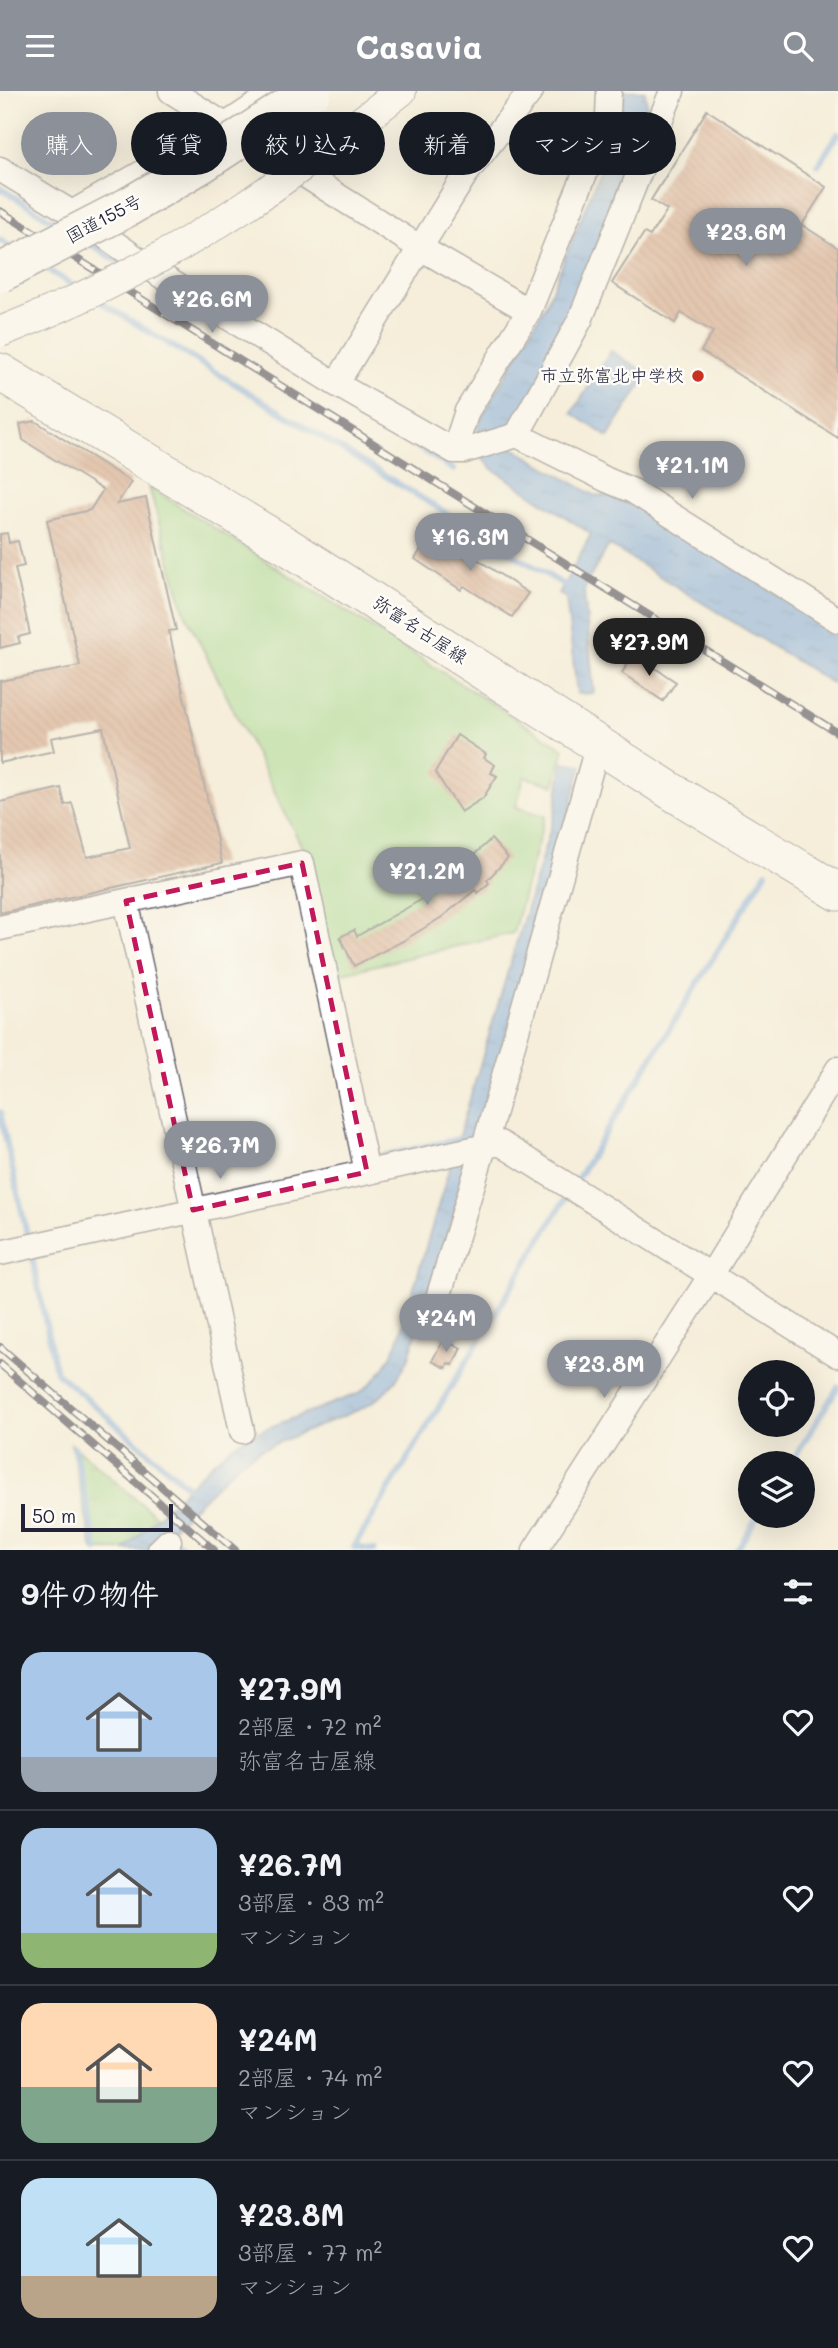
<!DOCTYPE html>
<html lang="ja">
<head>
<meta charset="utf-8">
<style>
  body { margin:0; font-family:Mali,"Klee One",sans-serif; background:#20242c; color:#f1f3f6; height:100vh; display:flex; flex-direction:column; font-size:26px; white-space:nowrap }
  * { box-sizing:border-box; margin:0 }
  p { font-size:23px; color:#9ea1a6 }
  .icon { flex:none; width:38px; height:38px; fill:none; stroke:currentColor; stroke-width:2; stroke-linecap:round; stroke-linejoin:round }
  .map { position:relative; height:1459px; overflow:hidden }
  .side { display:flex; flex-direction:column; background:#171b24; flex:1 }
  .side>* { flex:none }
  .hud { position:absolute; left:21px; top:21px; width:796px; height:63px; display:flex; gap:14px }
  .tools { position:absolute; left:738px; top:1269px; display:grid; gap:14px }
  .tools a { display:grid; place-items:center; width:77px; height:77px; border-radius:50%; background:#171b24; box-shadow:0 7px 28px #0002; font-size:35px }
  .scale { position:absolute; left:21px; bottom:18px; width:152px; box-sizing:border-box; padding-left:7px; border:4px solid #22223b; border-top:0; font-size:19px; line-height:24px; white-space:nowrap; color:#22223b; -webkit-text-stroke:5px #fdfcf7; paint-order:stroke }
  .price { position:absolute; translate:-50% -60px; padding:0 16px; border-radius:24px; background:#8c9099; color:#fff; font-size:23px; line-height:46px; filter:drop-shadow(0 2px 4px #0008) }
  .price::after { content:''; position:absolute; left:50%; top:42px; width:21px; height:16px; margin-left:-10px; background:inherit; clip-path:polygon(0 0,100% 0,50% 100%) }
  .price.current { background:#222; color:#fff }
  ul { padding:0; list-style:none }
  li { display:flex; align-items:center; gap:21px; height:175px; padding:0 21px }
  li+li { border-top:2px solid #363941 }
  li span { display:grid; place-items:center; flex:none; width:196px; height:140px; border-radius:21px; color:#555 }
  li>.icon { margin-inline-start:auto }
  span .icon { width:84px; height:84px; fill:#fffc; stroke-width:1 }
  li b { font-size:30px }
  h2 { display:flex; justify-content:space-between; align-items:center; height:84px; padding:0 21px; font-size:30px }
  .pill { padding:0 24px; border-radius:32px; background:#171b24; box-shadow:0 7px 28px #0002; font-size:24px; line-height:63px }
  .pill.current { background:#8c9099; color:#fff }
  header { display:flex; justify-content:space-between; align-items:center; height:91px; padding:0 21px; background:#8c9099; color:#fff; font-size:32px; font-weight:800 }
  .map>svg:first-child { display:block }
  .grass { fill:url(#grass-tufts); stroke:#5f7d64; stroke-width:2 }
  .pitch { fill:#9cd88c; stroke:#5f7d64; stroke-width:2 }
  .water { fill:url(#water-ripples); stroke:#4a638c; stroke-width:2 }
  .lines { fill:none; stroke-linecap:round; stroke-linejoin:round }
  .stream { stroke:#73a4de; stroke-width:6 }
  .building { fill:url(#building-back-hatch) }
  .minor-casing { stroke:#6c6973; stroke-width:27 }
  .tertiary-casing { stroke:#6c6973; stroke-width:32 }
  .primary-casing { stroke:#6c6973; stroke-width:39 }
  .minor { stroke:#fff; stroke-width:24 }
  .tertiary { stroke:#fff; stroke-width:30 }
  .primary { stroke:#fff; stroke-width:37 }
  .rail-casing { stroke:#22223b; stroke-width:8 }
  .rail { stroke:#fdfcf7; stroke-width:5; stroke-dasharray:16; stroke-linecap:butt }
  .tertiary-bridge-casing { stroke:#6c6973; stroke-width:32; stroke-linecap:butt }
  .trunk-bridge-casing { stroke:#6c6973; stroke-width:41; stroke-linecap:butt }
  .tertiary-bridge { stroke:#fff; stroke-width:30 }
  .trunk-bridge { stroke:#fff; stroke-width:38 }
  .marked { fill:none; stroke:#c2185b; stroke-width:5; stroke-dasharray:14 9; stroke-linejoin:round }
  .poi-dot { fill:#c8321e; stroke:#fdfcf7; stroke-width:2.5 }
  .labels { text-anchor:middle; stroke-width:5; stroke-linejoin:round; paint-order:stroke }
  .street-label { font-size:18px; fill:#22223b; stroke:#fdfcf7 }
  .poi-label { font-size:18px; fill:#22223b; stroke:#fdfcf7; text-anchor:end }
</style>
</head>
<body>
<header><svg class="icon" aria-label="menu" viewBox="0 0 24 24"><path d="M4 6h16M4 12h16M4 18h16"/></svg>Casavia<svg class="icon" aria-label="search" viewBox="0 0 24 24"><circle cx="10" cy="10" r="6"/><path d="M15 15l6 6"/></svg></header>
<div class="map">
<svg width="838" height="1459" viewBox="0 0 838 1459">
  <defs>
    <pattern id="grass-tufts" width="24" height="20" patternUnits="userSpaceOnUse" patternTransform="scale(1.75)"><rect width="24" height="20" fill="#9cd88c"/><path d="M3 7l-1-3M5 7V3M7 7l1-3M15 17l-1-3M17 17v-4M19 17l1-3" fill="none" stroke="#86b97a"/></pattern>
    <pattern id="water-ripples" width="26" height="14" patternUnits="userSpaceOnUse" patternTransform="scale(1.75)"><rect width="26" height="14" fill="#73a4de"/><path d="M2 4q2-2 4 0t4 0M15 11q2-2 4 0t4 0" fill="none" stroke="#5e85b5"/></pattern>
    <pattern id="building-back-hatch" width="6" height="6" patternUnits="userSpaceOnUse" patternTransform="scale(1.75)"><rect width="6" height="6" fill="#ce967a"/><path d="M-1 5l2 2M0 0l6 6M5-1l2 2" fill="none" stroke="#a77a65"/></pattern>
  </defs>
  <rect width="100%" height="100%" fill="#fdfcf7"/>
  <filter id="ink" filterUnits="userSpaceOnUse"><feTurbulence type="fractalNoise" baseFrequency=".0143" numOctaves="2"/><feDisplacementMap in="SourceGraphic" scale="14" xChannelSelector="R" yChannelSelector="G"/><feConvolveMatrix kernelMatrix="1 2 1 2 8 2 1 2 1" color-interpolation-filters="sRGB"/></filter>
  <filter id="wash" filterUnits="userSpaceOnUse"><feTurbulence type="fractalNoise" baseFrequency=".00686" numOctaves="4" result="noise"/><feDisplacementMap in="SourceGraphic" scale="28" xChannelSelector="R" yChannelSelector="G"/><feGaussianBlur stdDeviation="1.57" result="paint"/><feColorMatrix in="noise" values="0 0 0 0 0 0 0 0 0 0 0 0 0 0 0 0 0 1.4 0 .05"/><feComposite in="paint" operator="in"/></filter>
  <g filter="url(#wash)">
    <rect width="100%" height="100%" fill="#f5eedb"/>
    <path class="grass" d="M71,1353L158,1427L124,1459H93Z"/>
    <path class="pitch" d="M149,396L564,658L554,694L524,686L516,716L545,725L513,842L330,885L305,762L185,522Z"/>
    <path class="water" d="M618,0H645L649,32L570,228L510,355L594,404L622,406L838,542V596L609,454L586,493L584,500L594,602L577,603L566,507L559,503L591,443L493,378L485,370L477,357L478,333L546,213L622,27Z
      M611,260L648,283L608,346L572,322Z
      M563,671L582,674L471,1069L408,1269L397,1288L380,1306L363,1317L260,1359L239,1372L150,1459H124L213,1371L232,1355L249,1344L357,1303C377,1290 387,1274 397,1253L555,722Z"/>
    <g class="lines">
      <path class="stream" d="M818,74L838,43
        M0,97L63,136
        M0,149L16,159
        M87,151L125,175
        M43,176L79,198
        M97,209L569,497
        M355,317L454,379
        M0,1021L28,1148
        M377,1066L464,1047
        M576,1090L766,781
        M31,1161L56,1281L194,1401
        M74,1356L97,1459
        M791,1372L838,1296
        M174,1449L186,1459
        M374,1459L354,1456L565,1108
        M737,1459L758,1424"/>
    </g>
    <g id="blocks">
      <path class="building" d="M707,19L826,96L802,134L838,157V347L701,260L713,241L681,222L675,232L612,192L644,142L650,145L667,119L651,109Z
        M35,330L131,391L117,413L146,407L176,539L169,540L222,772L0,822V711L61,697L65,714L72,712L87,766L130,757L103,637L51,647L54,660L0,672V590L80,575L47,429L90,419L103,399L23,349L20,333Z
        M433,439L448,449L451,445L465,454L462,458L528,502L512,526L464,495L461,499L415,468Z
        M7,442L9,452L18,450L24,475L15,477L30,543L18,546L20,552L0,557V443Z
        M634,563L676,591L663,610L622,582Z
        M457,644L486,663L484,667L495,674L491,682L497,685L483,707L461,721L435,681Z
        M491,748L508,767L487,789L489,792L478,802L475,799L442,826L403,850L354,875L340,846L354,839L357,845L419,810L443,793Z
        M443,1249L461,1257L453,1274L448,1272L446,1277L432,1270Z"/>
    </g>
  </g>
  <g filter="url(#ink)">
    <use href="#blocks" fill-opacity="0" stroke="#6c6973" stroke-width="2"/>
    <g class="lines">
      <g class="minor-casing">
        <path id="minor" d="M171,0L419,156L529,220L467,320L454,360
          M0,78L72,122L163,186L336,293L454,360H464L517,344L580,229L672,0
          M72,122L226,34L277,0
          M529,220L608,26L609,0
          M336,293L465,84L531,0
          M517,344L607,389L633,400L838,529
          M126,810L242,1340
          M0,837L302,772L367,1081
          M0,1162L500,1052L838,1264
          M431,1230L484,1056L598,653
          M160,1459L169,1450
          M535,1459L711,1184L838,978"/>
      </g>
      <g class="tertiary-casing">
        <path id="tertiary" d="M327,57L401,0"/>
      </g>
      <g class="primary-casing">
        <path id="primary" d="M0,281L290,457L671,700L838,801"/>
      </g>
      <use href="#minor" class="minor"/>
      <use href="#tertiary" class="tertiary"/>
      <use href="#primary" class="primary"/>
      <g class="rail-casing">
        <path id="rail" d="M0,120L838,642
          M0,1256L235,1459
          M0,1273L214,1459"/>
      </g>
      <use href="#rail" class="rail"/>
      <g class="tertiary-bridge-casing">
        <path id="tertiary-bridge" d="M0,241C87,207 170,165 248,113C275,95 301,76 327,57"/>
      </g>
      <g class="trunk-bridge-casing">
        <path id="trunk-bridge" d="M0,182L128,116L201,73L312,0"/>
      </g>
      <use href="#tertiary-bridge" class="tertiary-bridge"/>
      <use href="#trunk-bridge" class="trunk-bridge"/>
    </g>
  </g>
  <path d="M0 0H838V1459H0ZM302,772L367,1081L193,1119L126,810Z" fill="#f5eedb" fill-opacity=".55" fill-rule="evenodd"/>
  <path class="marked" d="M302,772L367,1081L193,1119L126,810Z"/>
  <circle class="poi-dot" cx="698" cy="285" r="7"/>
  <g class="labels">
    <g class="street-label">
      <text transform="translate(104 128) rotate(-28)" y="6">国道155号</text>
      <text transform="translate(420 539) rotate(33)" y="6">弥富名古屋線</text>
    </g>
    <g class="poi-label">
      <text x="684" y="291">市立弥富北中学校</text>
    </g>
  </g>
</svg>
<div class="tools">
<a><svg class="icon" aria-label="locate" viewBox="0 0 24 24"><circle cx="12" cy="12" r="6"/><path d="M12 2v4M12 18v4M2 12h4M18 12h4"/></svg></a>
<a><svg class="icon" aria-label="layers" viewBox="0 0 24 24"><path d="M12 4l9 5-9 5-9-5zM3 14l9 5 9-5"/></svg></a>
</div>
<div class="scale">50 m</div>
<b class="price" style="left:746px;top:177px">¥23.6M</b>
<b class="price" style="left:212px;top:244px">¥26.6M</b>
<b class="price" style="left:692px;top:410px">¥21.1M</b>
<b class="price" style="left:470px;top:482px">¥16.3M</b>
<b class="price current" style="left:649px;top:587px">¥27.9M</b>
<b class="price" style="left:427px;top:816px">¥21.2M</b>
<b class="price" style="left:220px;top:1090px">¥26.7M</b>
<b class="price" style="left:446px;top:1263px">¥24M</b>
<b class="price" style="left:604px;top:1309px">¥23.8M</b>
<div class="hud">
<a class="pill current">購入</a>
<a class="pill">賃貸</a>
<a class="pill">絞り込み</a>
<a class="pill">新着</a>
<a class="pill">マンション</a>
</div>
</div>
<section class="side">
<h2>9件の物件<svg class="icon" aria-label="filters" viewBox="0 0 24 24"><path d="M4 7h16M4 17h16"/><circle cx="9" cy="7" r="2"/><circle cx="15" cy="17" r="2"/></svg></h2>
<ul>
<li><span style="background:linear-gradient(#a9c7e8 75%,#9aa5b1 0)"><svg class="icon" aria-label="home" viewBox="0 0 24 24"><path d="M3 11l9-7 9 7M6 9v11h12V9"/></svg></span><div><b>¥27.9M</b><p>2部屋 · 72 m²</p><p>弥富名古屋線</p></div><svg class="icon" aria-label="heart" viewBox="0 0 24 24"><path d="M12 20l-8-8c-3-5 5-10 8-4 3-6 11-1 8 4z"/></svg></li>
<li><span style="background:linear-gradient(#a9c7e8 75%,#8fb573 0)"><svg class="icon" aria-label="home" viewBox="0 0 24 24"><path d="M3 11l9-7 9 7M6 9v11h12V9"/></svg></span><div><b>¥26.7M</b><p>3部屋 · 83 m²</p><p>マンション</p></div><svg class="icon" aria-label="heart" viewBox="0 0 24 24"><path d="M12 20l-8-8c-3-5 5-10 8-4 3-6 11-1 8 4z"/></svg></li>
<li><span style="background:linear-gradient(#ffd9b3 60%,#7fa58c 0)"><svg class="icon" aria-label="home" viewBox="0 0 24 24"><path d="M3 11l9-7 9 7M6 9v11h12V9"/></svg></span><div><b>¥24M</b><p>2部屋 · 74 m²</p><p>マンション</p></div><svg class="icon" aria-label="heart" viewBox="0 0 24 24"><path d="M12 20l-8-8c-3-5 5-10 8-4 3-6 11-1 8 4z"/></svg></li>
<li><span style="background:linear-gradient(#bfe0f5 70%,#b9a48a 0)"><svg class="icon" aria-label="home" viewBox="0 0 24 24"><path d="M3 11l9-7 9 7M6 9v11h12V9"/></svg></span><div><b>¥23.8M</b><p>3部屋 · 77 m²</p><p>マンション</p></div><svg class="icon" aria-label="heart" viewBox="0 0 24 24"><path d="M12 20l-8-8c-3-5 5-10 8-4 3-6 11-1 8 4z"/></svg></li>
</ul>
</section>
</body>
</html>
